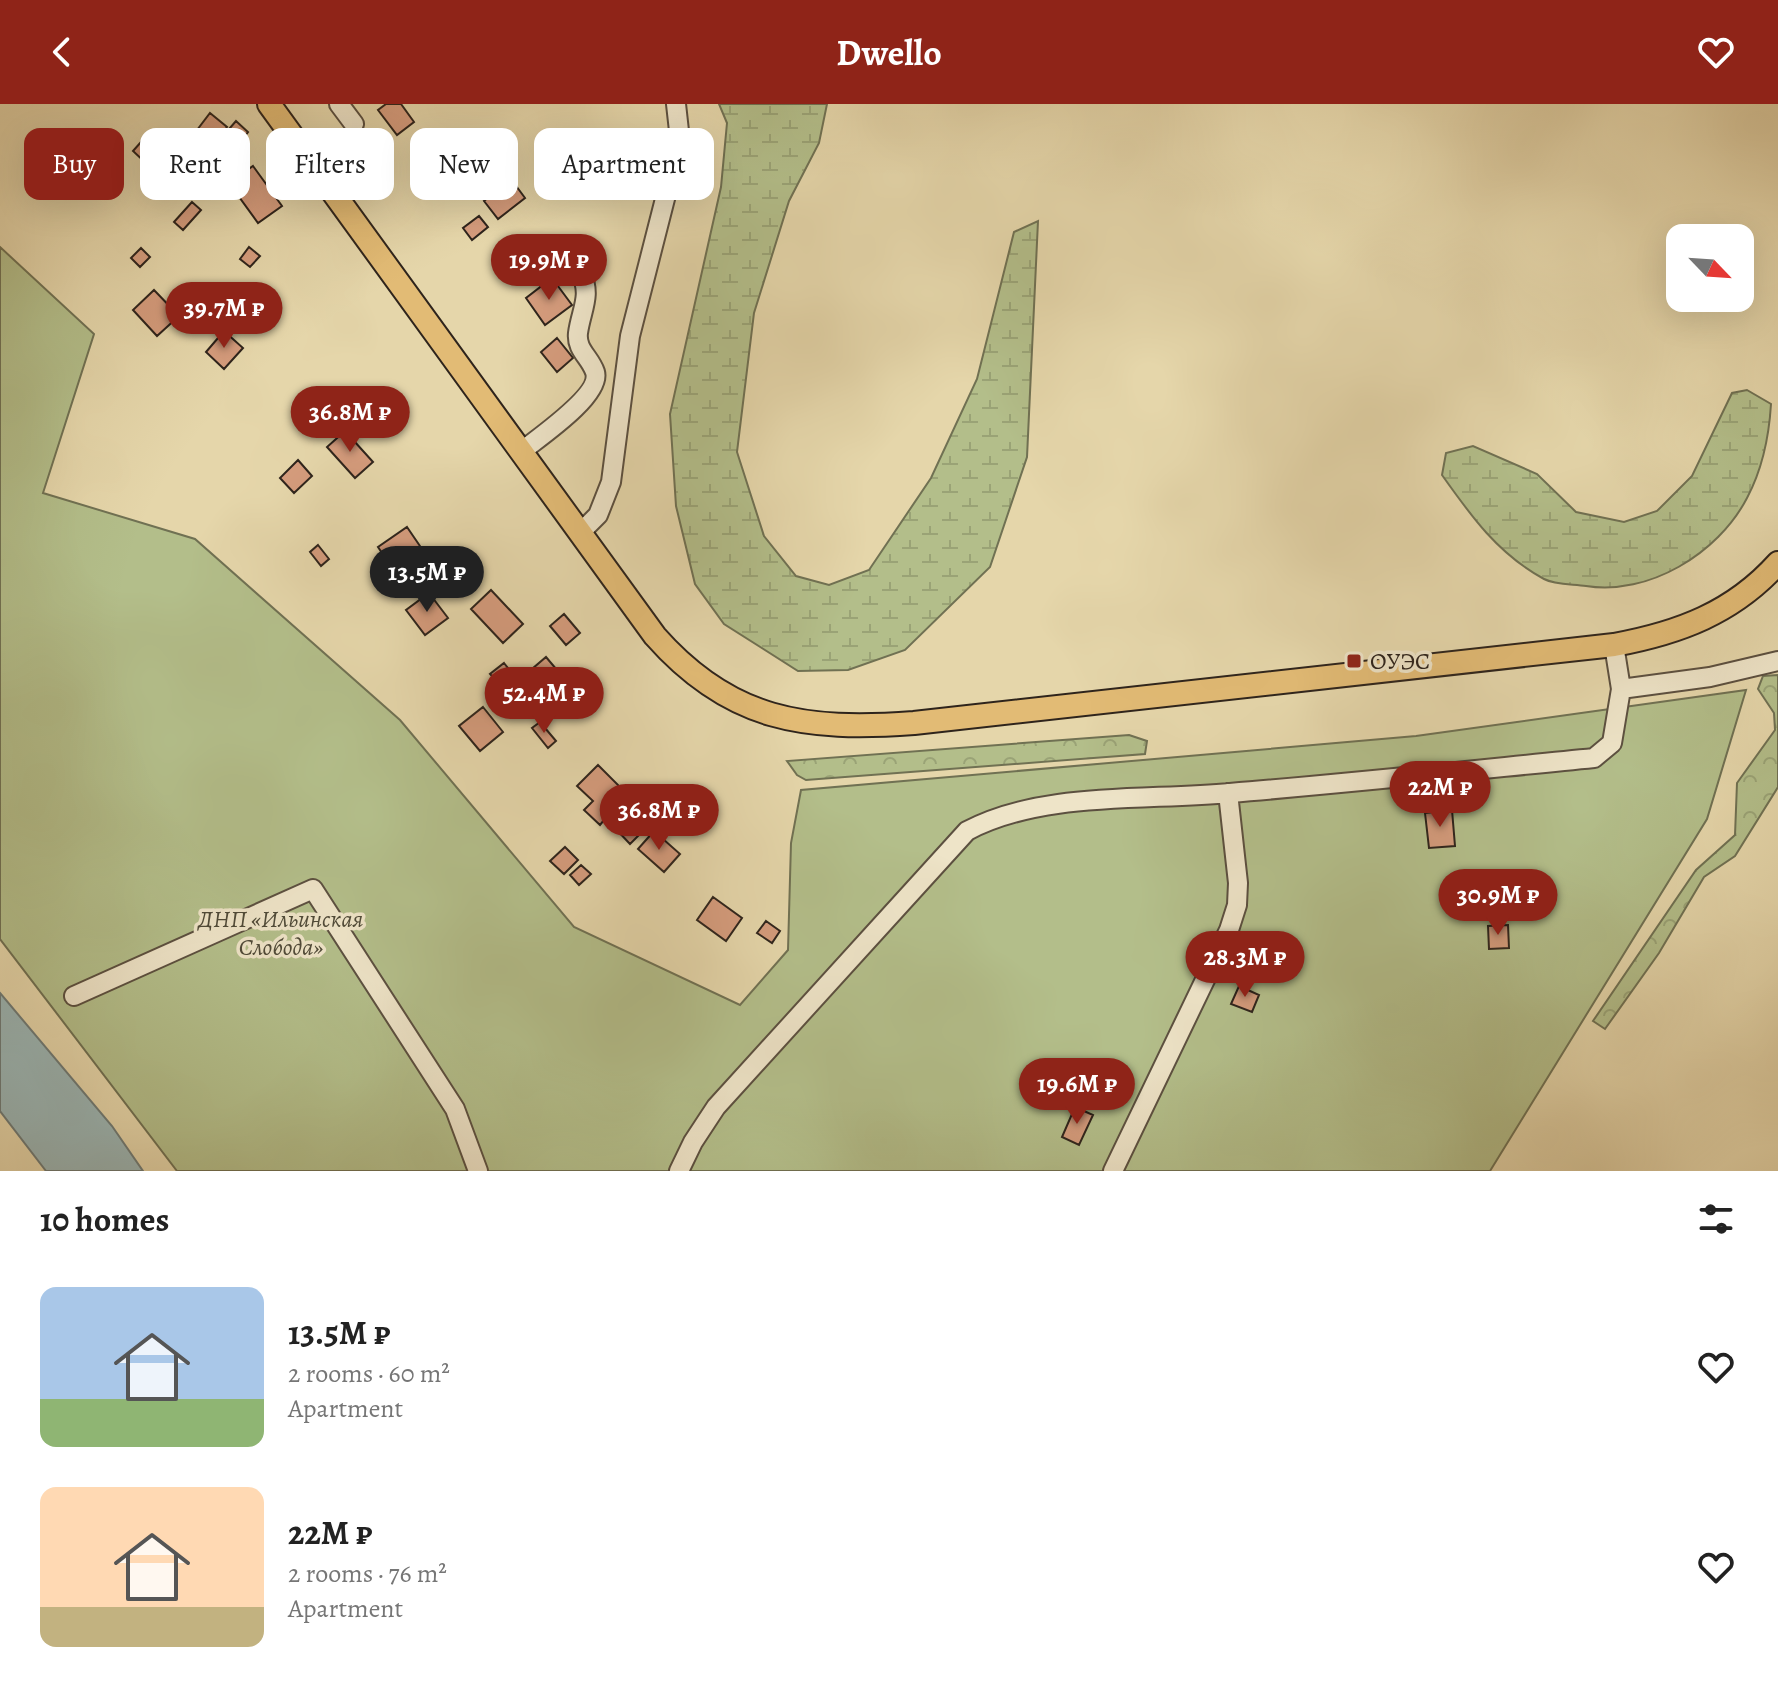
<!DOCTYPE html>
<html lang="en">
<head>
<meta charset="utf-8">
<style>
  body { margin:0; font-family:Alegreya,serif; background:#f6f6f6; color:#222; height:100vh; display:flex; flex-direction:column; font-size:30px; white-space:nowrap }
  * { box-sizing:border-box; margin:0 }
  p { font-size:26px; color:#767676 }
  .icon { flex:none; width:44px; height:44px; fill:none; stroke:currentColor; stroke-width:2; stroke-linecap:round; stroke-linejoin:round }
  .map { position:relative; height:1067px; overflow:hidden }
  .drawer { display:flex; flex-direction:column; background:#fff; flex:1 }
  .drawer>* { flex:none }
  .hud { position:absolute; left:24px; top:24px; width:800px; height:72px; display:flex; gap:16px }
  .needle { width:52px; rotate:115deg }
  .fabs { position:absolute; left:1666px; top:120px; display:grid; gap:16px }
  .fabs a { display:grid; place-items:center; width:88px; height:88px; border-radius:16px; background:#fff; box-shadow:0 8px 32px #0002; font-size:40px }
  .price { position:absolute; translate:-50% -68px; padding:0 18px; border-radius:28px; background:#8f2418; color:#fff; font-size:26px; line-height:52px; filter:drop-shadow(0 2px 4px #0008) }
  .price::after { content:''; position:absolute; left:50%; top:48px; width:24px; height:18px; margin-left:-12px; background:inherit; clip-path:polygon(0 0,100% 0,50% 100%) }
  .price.active { background:#222; color:#fff }
  ul { padding:0; list-style:none }
  li { display:flex; align-items:center; gap:24px; height:200px; padding:0 40px }
  li span { display:grid; place-items:center; flex:none; width:224px; height:160px; border-radius:16px; color:#555 }
  li>.icon { margin-inline-start:auto }
  span .icon { width:96px; height:96px; fill:#fffc; stroke-width:1 }
  li b { font-size:34px }
  h2 { display:flex; justify-content:space-between; align-items:center; height:96px; padding:0 40px; font-size:34px }
  .tag { padding:0 28px; border-radius:16px; background:#fff; box-shadow:0 8px 32px #0002; font-size:28px; line-height:72px }
  .tag.active { background:#8f2418; color:#fff }
  header { display:flex; justify-content:space-between; align-items:center; height:104px; padding:0 40px; background:#8f2418; color:#fff; font-size:36px; font-weight:700 }
  .map>svg:first-child { display:block }
  .forest { fill:url(#forest-crowns); stroke:#707153; stroke-width:2 }
  .wetland { fill:url(#wetland-marsh); stroke:#707153; stroke-width:2 }
  .garden { fill:#b3be8a; stroke:#707153; stroke-width:2 }
  .water { fill:#9bb6b5; stroke:#6f7c78; stroke-width:2 }
  .building { fill:#d59c7d; stroke:#2e241c; stroke-width:2 }
  .lines { fill:none; stroke-linecap:round; stroke-linejoin:round }
  .minor-casing { stroke:#5c5040; stroke-width:22 }
  .major-casing { stroke:#2e241c; stroke-width:26 }
  .minor { stroke:#eee4c8; stroke-width:18 }
  .major { stroke:#e2bb75; stroke-width:22 }
  .poi-dot { fill:#8f2418; stroke:#eee4c8; stroke-width:3 }
  .labels { text-anchor:middle; stroke-width:7; stroke-linejoin:round; paint-order:stroke }
  .poi-label { font-size:24px; fill:#2e241c; stroke:#eee4c8; text-anchor:start }
  .park-label { font-size:24px; font-style:italic; fill:#4f4a38; stroke:#eee4c8 }
</style>
</head>
<body>
<header><svg class="icon" aria-label="back" viewBox="0 0 24 24"><path d="M15 5l-7 7 7 7"/></svg>Dwello<svg class="icon" aria-label="heart" viewBox="0 0 24 24"><path d="M12 20l-8-8c-3-5 5-10 8-4 3-6 11-1 8 4z"/></svg></header>
<div class="map">
<svg width="1778" height="1067" viewBox="0 0 1778 1067">
  <defs>
    <pattern id="forest-crowns" width="20" height="18" patternUnits="userSpaceOnUse" patternTransform="scale(2)"><rect width="20" height="18" fill="#b3be8a"/><path d="M2 6a3 3 0 1 1 6 0M12 15a3 3 0 1 1 6 0" fill="none" stroke="#9aa376"/></pattern>
    <pattern id="wetland-marsh" width="20" height="14" patternUnits="userSpaceOnUse" patternTransform="scale(2)"><rect width="20" height="14" fill="#b3be8a"/><path d="M1 5h8M5 5V1M11 12h8M15 12V8" fill="none" stroke="#9aa376"/></pattern>
  </defs>
  <rect width="100%" height="100%" fill="#e5d6aa"/>
  <filter id="stains"><feTurbulence type="fractalNoise" baseFrequency=".0025" numOctaves="4"/><feColorMatrix values="0 0 0 0 .2 0 0 0 0 .09 0 0 0 0 .02 0 0 0 .5 -.17"/></filter>
  <radialGradient id="worn" r=".72"><stop offset=".6" stop-color="#630" stop-opacity="0"/><stop offset="1" stop-color="#630" stop-opacity=".3"/></radialGradient>
  <path class="forest" d="M1778,571V683L1735,752L1704,773L1659,849L1605,925L1593,917L1696,766L1735,731L1737,679L1775,626L1774,609L1758,585L1763,572Z
    M1129,631L1147,637L1145,650L806,676L797,671L787,657Z"/>
  <path class="wetland" d="M719,0H827L819,39L789,97L754,209L737,348L764,432L796,472L829,481L869,466L931,374L977,275L1014,128L1038,117L1027,353L990,463L905,546L848,566L798,567L724,520L695,480L676,402L670,310L721,83L727,19Z
    M1747,286L1771,300C1769,333 1763,364 1747,394C1718,450 1648,492 1586,482C1573,480 1555,481 1544,475C1498,450 1471,412 1442,371L1446,349L1473,342L1537,370L1576,408L1624,418L1657,407L1692,372L1732,289Z"/>
  <path class="garden" d="M0,143L94,230L43,389L195,435L400,616L574,823L740,901L788,846L791,739L801,686L1416,632L1746,586L1707,715L1490,1067H177L0,835Z"/>
  <path class="water" d="M0,889L112,1022L143,1067H46L0,1007Z"/>
  <path class="building" d="M386,0H401L414,18L397,31L378,6Z
    M210,9L227,23L211,43L194,30Z
    M236,17L248,28L236,43L223,32Z
    M141,38L157,53L149,62L133,47Z
    M578,44L585,55L570,65L563,54Z
    M253,62L282,102L258,119L229,79Z
    M511,75L525,94L498,115L484,97Z
    M192,98L201,106L183,126L174,118Z
    M479,112L488,123L472,136L463,124Z
    M249,143L260,152L250,163L240,155Z
    M141,144L150,153L140,163L131,154Z
    M552,174L572,201L545,221L526,194Z
    M154,186L179,212L157,232L133,206Z
    M224,227L243,244L224,265L206,248Z
    M557,234L573,254L557,268L541,248Z
    M345,327L373,358L355,374L327,343Z
    M298,356L312,372L294,389L280,374Z
    M407,423L424,448L395,468L378,443Z
    M318,441L329,455L321,462L310,448Z
    M414,457L421,468L402,480L396,470Z
    M456,463L463,473L445,486L437,476Z
    M491,486L523,520L503,539L471,505Z
    M429,489L448,514L425,531L406,506Z
    M564,510L580,529L566,541L550,522Z
    M546,553L568,579L546,597L525,571Z
    M504,559L511,568L498,579L490,570Z
    M483,603L503,628L480,647L459,622Z
    M540,618L556,637L548,644L532,624Z
    M598,661L626,689L600,721L584,706L593,697L577,682Z
    M1452,706L1455,742L1429,744L1425,709Z
    M627,710L643,727L630,740L614,723Z
    M654,727L680,750L664,768L638,745Z
    M565,743L578,756L564,770L550,757Z
    M581,761L591,770L579,781L570,771Z
    M713,793L742,814L726,837L697,816Z
    M766,817L780,827L772,839L757,829Z
    M1508,821L1509,844L1489,845L1488,822Z
    M1239,882L1259,891L1252,908L1231,900Z
    M1075,1003L1093,1011L1079,1041L1062,1033Z"/>
  <g class="lines">
    <g class="minor-casing">
      <path id="minor" d="M339,0L354,20
        M522,347C538,334 602,291 595,268C590,253 576,246 578,229C581,206 592,192 581,169
        M580,429L598,411L611,378L630,232L680,36L676,0
        M1621,585L1710,573L1778,557
        M74,892L313,785L455,1005L478,1067
        M679,1067L693,1038L716,1003L967,727C1042,687 1146,697 1230,689C1352,679 1473,666 1594,654L1612,639L1621,585L1614,541
        M1113,1067L1229,826L1237,801L1238,779L1228,689"/>
    </g>
    <g class="major-casing">
      <path id="major" d="M269,0L655,532C730,617 805,627 914,619L1614,541C1679,529 1733,509 1778,459"/>
    </g>
    <use href="#minor" class="minor"/>
    <use href="#major" class="major"/>
  </g>
  <rect class="poi-dot" x="1346" y="549" width="16" height="16" rx="4"/>
  <g class="labels">
    <g class="poi-label">
      <text x="1370" y="565">ОУЭС</text>
    </g>
    <g class="park-label">
      <text x="281" y="823">ДНП «Ильинская<tspan x="281" dy="28">Слобода»</tspan></text>
    </g>
  </g>
  <rect width="100%" height="100%" filter="url(#stains)"/>
  <rect width="100%" height="100%" fill="url(#worn)"/>
</svg>
<div class="fabs">
<a><svg class="needle" viewBox="-14 -14 28 28"><path d="M0-13l5 13h-10z" fill="#e53935"/><path d="M0 13l5-13h-10z" fill="#767676"/></svg></a>
</div>
<b class="price" style="left:549px;top:198px">19.9M ₽</b>
<b class="price" style="left:224px;top:246px">39.7M ₽</b>
<b class="price" style="left:350px;top:350px">36.8M ₽</b>
<b class="price active" style="left:427px;top:510px">13.5M ₽</b>
<b class="price" style="left:544px;top:631px">52.4M ₽</b>
<b class="price" style="left:1440px;top:725px">22M ₽</b>
<b class="price" style="left:659px;top:748px">36.8M ₽</b>
<b class="price" style="left:1498px;top:833px">30.9M ₽</b>
<b class="price" style="left:1245px;top:895px">28.3M ₽</b>
<b class="price" style="left:1077px;top:1022px">19.6M ₽</b>
<div class="hud">
<a class="tag active">Buy</a>
<a class="tag">Rent</a>
<a class="tag">Filters</a>
<a class="tag">New</a>
<a class="tag">Apartment</a>
</div>
</div>
<section class="drawer">
<h2>10 homes<svg class="icon" aria-label="filters" viewBox="0 0 24 24"><path d="M4 7h16M4 17h16"/><circle cx="9" cy="7" r="2"/><circle cx="15" cy="17" r="2"/></svg></h2>
<ul>
<li><span style="background:linear-gradient(#a9c7e8 70%,#8fb573 0)"><svg class="icon" aria-label="home" viewBox="0 0 24 24"><path d="M3 11l9-7 9 7M6 9v11h12V9"/></svg></span><div><b>13.5M ₽</b><p>2 rooms · 60 m²</p><p>Apartment</p></div><svg class="icon" aria-label="heart" viewBox="0 0 24 24"><path d="M12 20l-8-8c-3-5 5-10 8-4 3-6 11-1 8 4z"/></svg></li>
<li><span style="background:linear-gradient(#ffd9b3 75%,#c2b280 0)"><svg class="icon" aria-label="home" viewBox="0 0 24 24"><path d="M3 11l9-7 9 7M6 9v11h12V9"/></svg></span><div><b>22M ₽</b><p>2 rooms · 76 m²</p><p>Apartment</p></div><svg class="icon" aria-label="heart" viewBox="0 0 24 24"><path d="M12 20l-8-8c-3-5 5-10 8-4 3-6 11-1 8 4z"/></svg></li>
</ul>
</section>
</body>
</html>
